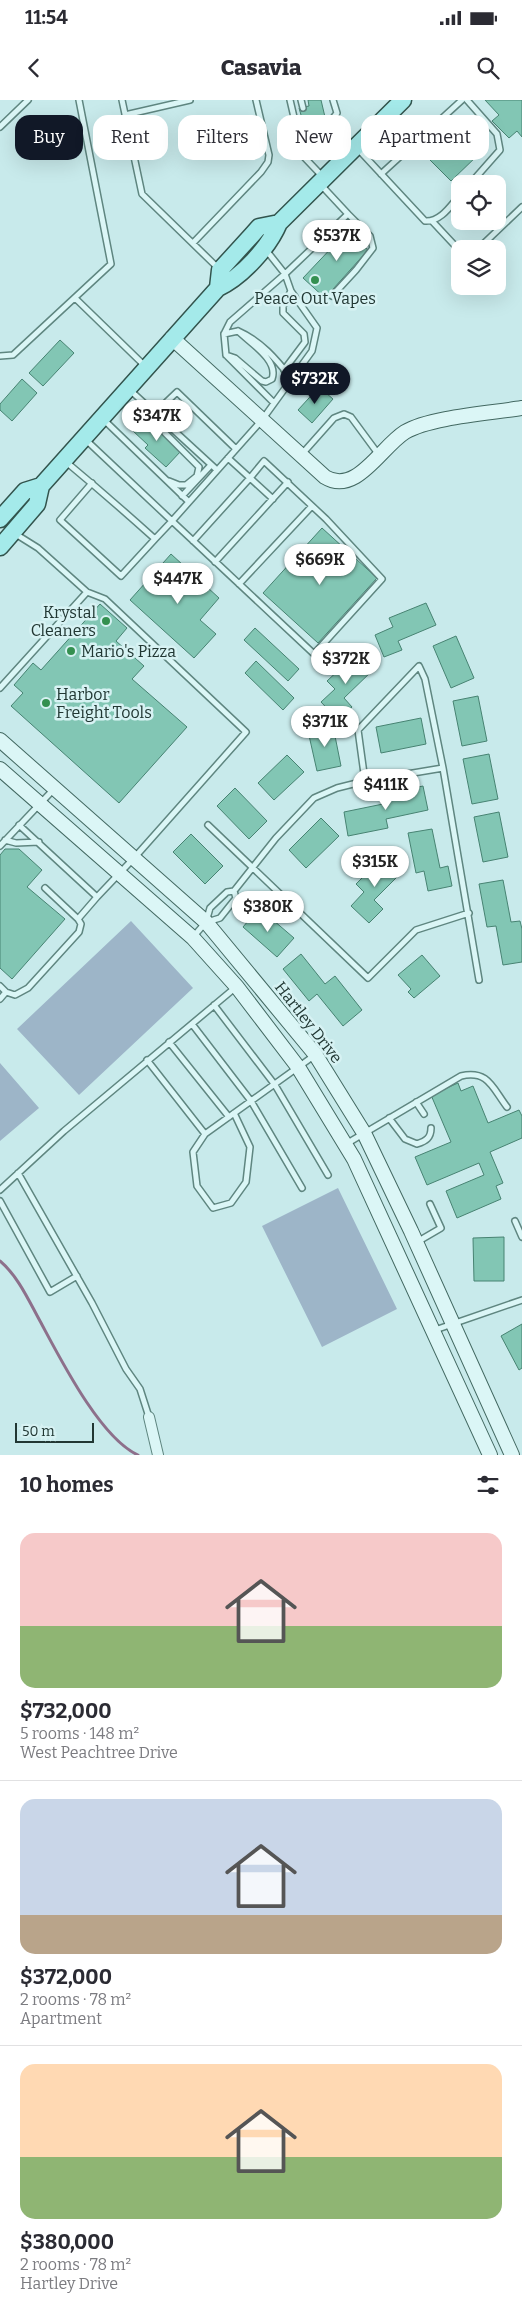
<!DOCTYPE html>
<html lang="en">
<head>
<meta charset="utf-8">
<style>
  body { margin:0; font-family:Bitter,serif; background:#f7f7f7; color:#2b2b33; height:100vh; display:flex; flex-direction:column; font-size:19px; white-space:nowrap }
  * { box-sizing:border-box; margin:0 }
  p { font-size:16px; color:#7c7c81 }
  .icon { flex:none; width:28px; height:28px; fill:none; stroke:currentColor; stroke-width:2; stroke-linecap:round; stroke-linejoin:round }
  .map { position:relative; height:1355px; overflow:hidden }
  .drawer { display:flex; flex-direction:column; background:#fff; flex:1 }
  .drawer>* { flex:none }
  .guide { position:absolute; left:15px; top:15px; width:492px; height:45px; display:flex; gap:10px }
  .fabs { position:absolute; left:451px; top:75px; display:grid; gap:10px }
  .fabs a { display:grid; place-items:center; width:55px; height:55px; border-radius:10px; background:#fff; box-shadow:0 5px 20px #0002; font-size:25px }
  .scale { position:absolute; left:15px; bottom:12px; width:79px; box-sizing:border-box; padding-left:5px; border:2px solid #213733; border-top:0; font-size:14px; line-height:18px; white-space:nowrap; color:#213733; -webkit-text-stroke:4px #d7f2f3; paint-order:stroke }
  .price { position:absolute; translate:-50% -42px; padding:0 11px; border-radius:18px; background:#fff; color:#222; font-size:16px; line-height:32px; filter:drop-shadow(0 1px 2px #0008) }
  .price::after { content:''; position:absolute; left:50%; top:30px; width:15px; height:11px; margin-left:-8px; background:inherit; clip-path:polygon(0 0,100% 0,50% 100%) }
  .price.on { background:#111827; color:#fff }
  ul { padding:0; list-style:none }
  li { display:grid; align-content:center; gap:10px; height:265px; padding:0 20px }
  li+li { border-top:1px solid #e1e1e2 }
  li span { display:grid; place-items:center; height:155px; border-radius:15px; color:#555 }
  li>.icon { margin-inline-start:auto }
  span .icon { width:90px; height:90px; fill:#fffc; stroke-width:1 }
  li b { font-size:21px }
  h2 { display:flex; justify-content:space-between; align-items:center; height:60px; padding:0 20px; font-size:21px }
  .tag { padding:0 18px; border-radius:15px; background:#fff; box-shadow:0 5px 20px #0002; font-size:18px; line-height:45px }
  .tag.on { background:#111827; color:#fff }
  .status { display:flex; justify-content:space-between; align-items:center; height:35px; padding:0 25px; background:#fff; direction:ltr }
  .status svg { height:14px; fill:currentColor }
  header { display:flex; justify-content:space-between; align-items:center; height:65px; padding:0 20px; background:#fff; font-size:22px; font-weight:800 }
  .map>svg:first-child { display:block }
  .green { fill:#9db5c8 }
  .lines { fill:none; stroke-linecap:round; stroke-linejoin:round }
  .stream { stroke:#8d708b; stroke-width:3 }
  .building { fill:#82c6b4; stroke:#478372 }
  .lane-casing { stroke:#5f8680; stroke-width:8 }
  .street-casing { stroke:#5f8680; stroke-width:12 }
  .secondary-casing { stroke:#426861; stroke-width:16 }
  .primary-casing { stroke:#32544d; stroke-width:19 }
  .lane { stroke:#dbf6f6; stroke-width:5 }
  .street { stroke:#dbf6f6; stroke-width:10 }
  .secondary { stroke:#dbf6f6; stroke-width:14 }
  .primary { stroke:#a4eaea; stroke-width:16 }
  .poi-dot { fill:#349050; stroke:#d7f2f3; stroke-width:2 }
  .labels { text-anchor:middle; stroke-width:5; stroke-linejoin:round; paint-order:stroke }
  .poi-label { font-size:16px; fill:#213733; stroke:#d7f2f3; text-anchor:start }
  .street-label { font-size:16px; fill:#213733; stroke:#d7f2f3 }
</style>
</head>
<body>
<div class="status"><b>11:54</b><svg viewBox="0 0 49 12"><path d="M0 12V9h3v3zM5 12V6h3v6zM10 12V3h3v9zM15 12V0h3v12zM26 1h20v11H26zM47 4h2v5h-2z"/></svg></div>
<header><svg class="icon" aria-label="back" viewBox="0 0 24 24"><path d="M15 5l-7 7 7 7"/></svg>Casavia<svg class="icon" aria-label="search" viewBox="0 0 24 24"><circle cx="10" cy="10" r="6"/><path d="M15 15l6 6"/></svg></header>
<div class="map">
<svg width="522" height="1355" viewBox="0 0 522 1355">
  <rect width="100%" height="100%" fill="#c8eaeb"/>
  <path class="green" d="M131,821L193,888L79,995L17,929Z
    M0,963L39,1008L0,1041Z
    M338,1088L397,1209L322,1247L262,1126Z"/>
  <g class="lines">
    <path class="stream" d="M0,1161C18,1176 29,1201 40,1221C60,1258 100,1338 138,1355"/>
  </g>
  <path class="building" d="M308,0H321L325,17L303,22L299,8L309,6Z
    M485,0H522V37L517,31L509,38L492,21L499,15Z
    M455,30L479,54L451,81L427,57Z
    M354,124L366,136L359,142L368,150L325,198L303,178Z
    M60,240L74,253L43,286L29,273Z
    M22,279L37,293L12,321L0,310V304Z
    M319,287L333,299L312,323L298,310Z
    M145,317L181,351L166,367L145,348L148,345L133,331Z
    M322,428L377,478L318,543L263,493Z
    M171,454L219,498L200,520L216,534L194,558L130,500Z
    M426,503L436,525L398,541L402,550L384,557L375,535L393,527L389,518Z
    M100,504L127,528L116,541L144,566L132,579L187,627L119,703L11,606L23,593L14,585L33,563L41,570Z
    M255,528L299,569L288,581L244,540Z
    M456,536L474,578L451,588L433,546Z
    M357,553L373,570L344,598L352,607L338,620L321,602L335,589L327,581Z
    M256,561L294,598L283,610L245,573Z
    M478,596L487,641L462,646L453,601Z
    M421,618L426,644L381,653L376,627Z
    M333,626L341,666L317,671L308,631Z
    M489,654L498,699L472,704L463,659Z
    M287,655L304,672L274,700L258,683Z
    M423,686L428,710L386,719L388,728L348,736L344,712L383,704L381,695Z
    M235,688L267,721L249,739L217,706Z
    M499,712L508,757L483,762L474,717Z
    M321,718L339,736L306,768L289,750Z
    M432,729L440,768L448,766L452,786L428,791L424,771L416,773L408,733Z
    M191,734L223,766L205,784L173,752Z
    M5,749H19L42,770L27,787L65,819L12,879L0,868V755Z
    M385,755L402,772L374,800L383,809L369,823L351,806L364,792L356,784Z
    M503,780L511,822L520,821L522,829V862L503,865L496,826L487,827L479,784Z
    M259,808L294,838L277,857L243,827Z
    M301,854L325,884L335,876L362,910L343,926L317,894L309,901L283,869Z
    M422,855L440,876L414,898L408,892L411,889L398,875Z
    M458,983L461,991L473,986L488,1023L519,1010L522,1016V1038L490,1052L503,1083L496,1086L501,1099L457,1118L446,1091L484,1075L479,1063L427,1085L415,1057L451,1042L431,995Z
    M504,1137V1181H474L473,1138Z
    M522,1224V1268L519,1270L501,1236Z"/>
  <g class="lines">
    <g class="lane-casing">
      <path id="lane" d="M122,0L142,94L218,168
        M290,0L303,56L323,77
        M301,0L303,8
        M467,0L497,34L500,50L470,84
        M125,15L190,0
        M0,27L28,0
        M298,36L308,28L307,21
        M358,49L425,121C441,122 451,105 460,95
        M303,56L337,13L333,0
        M381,74L462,0
        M432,121L460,151
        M193,143L261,72L268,62L269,55L256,0
        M478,149L522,107
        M266,150L285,174L348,114L321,85
        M332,196L356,170L373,148L370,136L348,114
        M75,198L146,267
        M224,234L238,231C261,241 276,259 292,279
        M226,255L235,258L262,281L266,282L272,279C279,260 250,243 238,231
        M0,256L13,255L111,164L79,0
        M284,270L305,242L304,234L283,213V206L291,191
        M131,291L217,370
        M155,313L177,292L236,349
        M104,320L188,401
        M161,320L165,333L199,367L197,376L186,385H179L169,381
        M86,340L172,421L155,439
        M302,354L334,318L344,314L351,317L379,355
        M228,358L250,378L264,361L326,419L382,479L314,554L172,421L262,320L312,251L317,228L291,191L285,174L230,222L224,234L226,255L274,303
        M65,361C95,386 125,412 155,439L121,476L60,420L92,383
        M182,396L211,365
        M193,441L250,378L273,399
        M215,462L288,382
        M239,484L312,406
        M0,588L87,492L38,448L14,433
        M443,668L479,880
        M19,725L97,797L135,757L246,632L105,499L87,492
        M208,725L368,878L416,830L469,813
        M5,740L16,743L39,742
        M0,746L54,689
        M45,788L78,819L97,797
        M207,822L220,818L236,798L234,791
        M194,836L206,822L210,808L227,792L234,791L276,738L314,698L337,688L365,681L443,668L425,579L419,566L358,630L365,681
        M0,886L6,892L15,895L28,888L79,832L81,824L78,819
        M0,899L6,892
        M214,905L275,985L328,1075
        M192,924L251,1001L302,1088
        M169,942L229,1017
        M147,960L205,1034L315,955
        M416,1002L424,1014
        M389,1018L405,1039L417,1044C426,1041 431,1038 431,1028
        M205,1034L193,1052L197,1086L213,1108L231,1103L246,1082L250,1047L234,1013
        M346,1044L461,976C488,970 492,987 507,1007
        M18,1073L92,1203L126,1269L140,1289L149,1317
        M0,1090L64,1031L236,887
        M0,1101L50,1192L77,1176
        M515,1121L522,1137
        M417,1142L441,1128L430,1104
        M435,1230L522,1200"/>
    </g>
    <g class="street-casing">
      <path id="street" d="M149,1317L158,1355"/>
    </g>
    <g class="secondary-casing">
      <path id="secondary" d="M172,238L325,377C356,396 381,347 405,332C430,317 492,313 522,308
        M0,640L206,822L315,954L364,1033L411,1131L512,1355
        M0,669L193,838L237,887L298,967L354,1059L490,1355"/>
    </g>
    <g class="primary-casing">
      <path id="primary" d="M218,188L220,170L252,135L259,127L279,123
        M0,419L25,391L41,386L218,188C242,177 269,147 279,123L403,0
        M0,447L37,404L41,386"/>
    </g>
    <use href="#lane" class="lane"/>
    <use href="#street" class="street"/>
    <use href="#secondary" class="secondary"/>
    <use href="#primary" class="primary"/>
  </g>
  <g class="poi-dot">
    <circle cx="315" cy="180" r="5"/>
    <circle cx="106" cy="521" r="5"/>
    <circle cx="71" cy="551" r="5"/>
    <circle cx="46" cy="603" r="5"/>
  </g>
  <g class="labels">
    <g class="poi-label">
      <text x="315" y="204" text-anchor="middle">Peace Out Vapes</text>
      <text x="96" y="518" text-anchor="end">Krystal<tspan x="96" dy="18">Cleaners</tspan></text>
      <text x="81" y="557">Mario's Pizza</text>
      <text x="56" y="600">Harbor<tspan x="56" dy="18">Freight Tools</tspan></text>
    </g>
    <g class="street-label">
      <text transform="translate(309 922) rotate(52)" y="6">Hartley Drive</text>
    </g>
  </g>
</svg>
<div class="fabs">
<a><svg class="icon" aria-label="locate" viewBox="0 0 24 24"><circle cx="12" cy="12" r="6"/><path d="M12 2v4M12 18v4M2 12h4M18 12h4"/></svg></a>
<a><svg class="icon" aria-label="layers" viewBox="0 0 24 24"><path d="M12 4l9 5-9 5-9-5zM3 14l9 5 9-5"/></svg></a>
</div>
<div class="scale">50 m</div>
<b class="price" style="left:337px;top:162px">$537K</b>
<b class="price on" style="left:315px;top:305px">$732K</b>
<b class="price" style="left:157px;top:342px">$347K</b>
<b class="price" style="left:320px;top:486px">$669K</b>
<b class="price" style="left:178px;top:505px">$447K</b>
<b class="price" style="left:346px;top:585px">$372K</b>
<b class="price" style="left:325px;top:648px">$371K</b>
<b class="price" style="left:386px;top:711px">$411K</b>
<b class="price" style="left:375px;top:788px">$315K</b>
<b class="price" style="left:268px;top:833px">$380K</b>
<div class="guide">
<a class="tag on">Buy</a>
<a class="tag">Rent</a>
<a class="tag">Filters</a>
<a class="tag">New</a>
<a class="tag">Apartment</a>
</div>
</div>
<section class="drawer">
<h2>10 homes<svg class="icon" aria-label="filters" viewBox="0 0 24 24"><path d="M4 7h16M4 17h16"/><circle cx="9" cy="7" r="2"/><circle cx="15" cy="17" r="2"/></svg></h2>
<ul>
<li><span style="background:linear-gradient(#f6c9c9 60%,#8fb573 0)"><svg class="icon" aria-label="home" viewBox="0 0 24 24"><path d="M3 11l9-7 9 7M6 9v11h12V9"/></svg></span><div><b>$732,000</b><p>5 rooms · 148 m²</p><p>West Peachtree Drive</p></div></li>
<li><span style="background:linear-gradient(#c9d6e8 75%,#b9a48a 0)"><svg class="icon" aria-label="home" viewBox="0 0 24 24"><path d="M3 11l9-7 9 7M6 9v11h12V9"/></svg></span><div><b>$372,000</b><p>2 rooms · 78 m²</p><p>Apartment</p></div></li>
<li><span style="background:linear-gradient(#ffd9b3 60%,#8fb573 0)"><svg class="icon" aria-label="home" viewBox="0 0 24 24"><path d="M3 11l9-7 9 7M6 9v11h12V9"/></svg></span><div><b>$380,000</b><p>2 rooms · 78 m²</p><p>Hartley Drive</p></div></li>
</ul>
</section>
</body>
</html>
